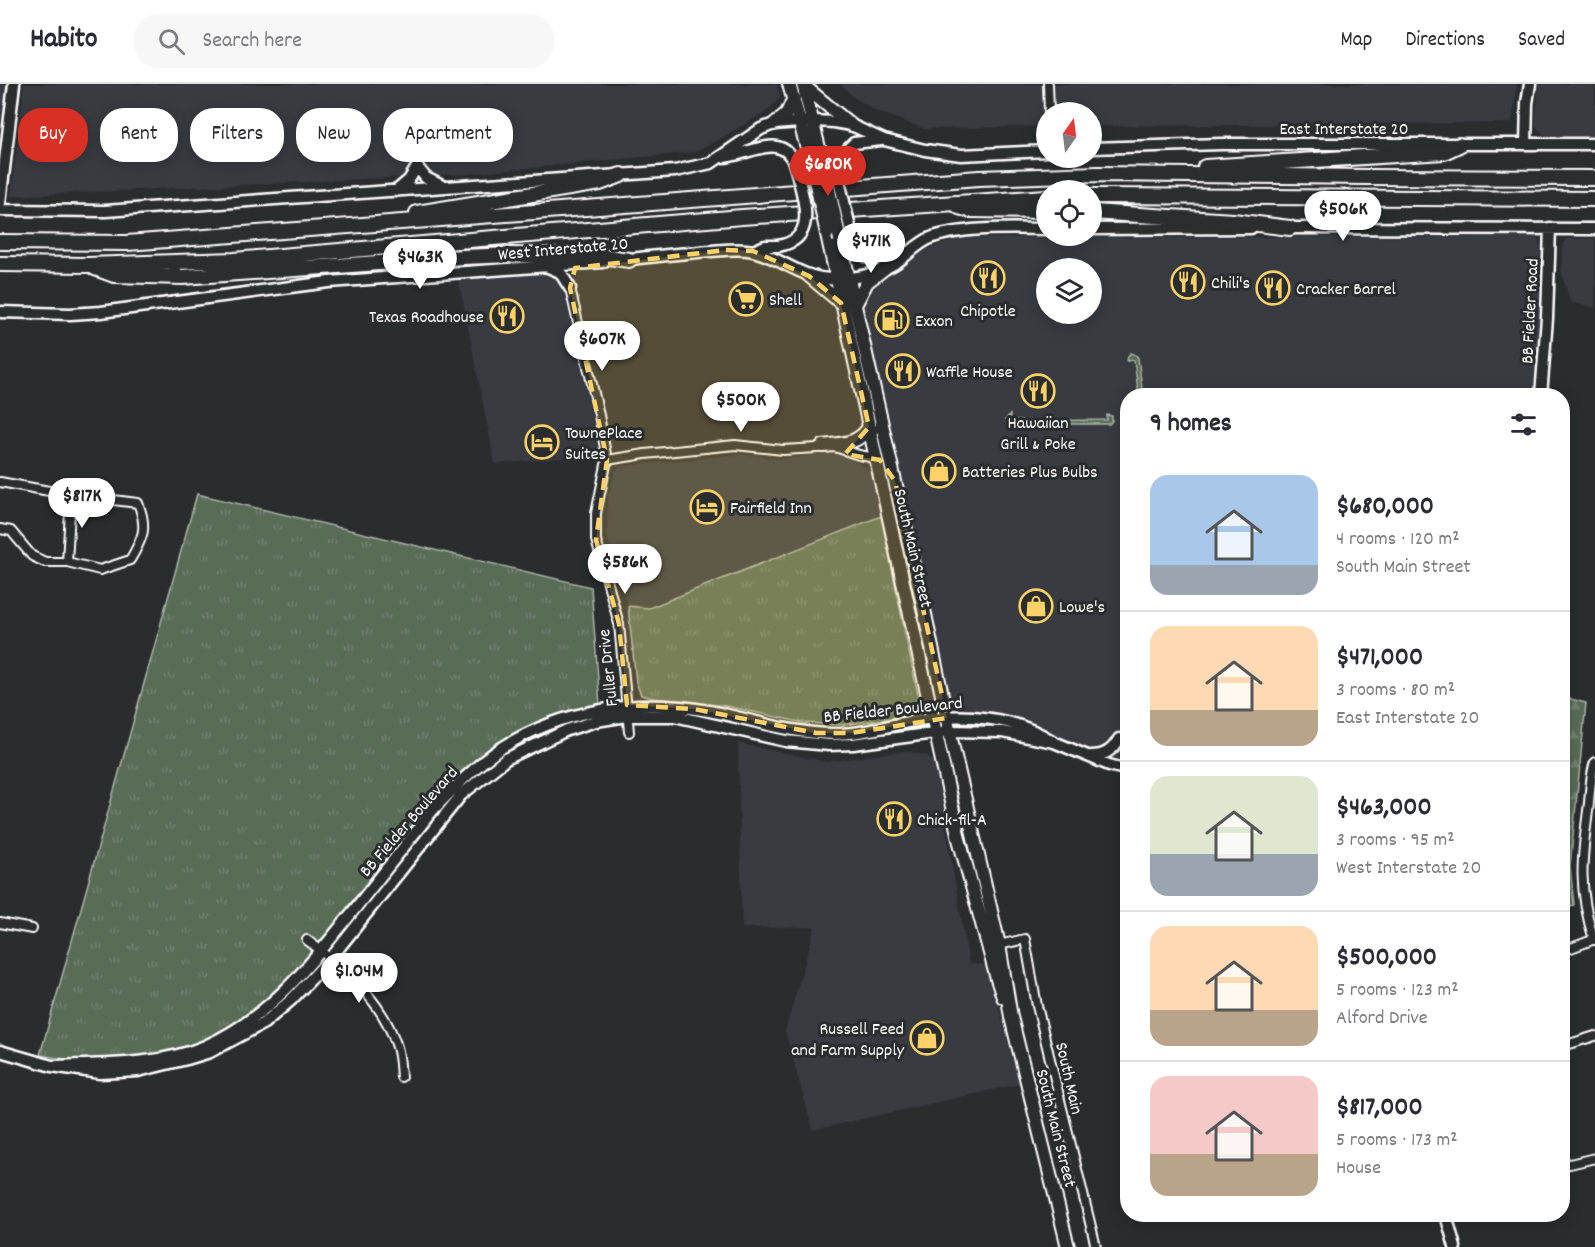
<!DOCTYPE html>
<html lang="en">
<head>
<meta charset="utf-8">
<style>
  body { margin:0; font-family:Dekko,sans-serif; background:#f7f7f7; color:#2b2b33; height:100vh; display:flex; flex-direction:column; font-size:22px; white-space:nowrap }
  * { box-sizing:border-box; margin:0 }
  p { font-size:20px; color:#7c7c81 }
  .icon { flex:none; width:33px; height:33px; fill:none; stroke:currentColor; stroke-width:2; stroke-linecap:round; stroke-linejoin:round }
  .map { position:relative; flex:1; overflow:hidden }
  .panel { position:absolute; left:1120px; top:304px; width:450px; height:834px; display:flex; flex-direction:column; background:#fff; border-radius:24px; box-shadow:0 3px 15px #0003 }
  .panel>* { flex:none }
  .hud { position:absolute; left:18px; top:24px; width:570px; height:54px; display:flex; gap:12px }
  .needle { width:39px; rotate:14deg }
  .controls { position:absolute; left:1036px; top:18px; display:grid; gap:12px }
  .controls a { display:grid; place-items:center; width:66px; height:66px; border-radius:50%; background:#fff; box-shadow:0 3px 15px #0003; font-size:30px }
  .price { position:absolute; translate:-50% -51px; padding:0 14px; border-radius:21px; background:#fff; color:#222; font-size:20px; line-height:39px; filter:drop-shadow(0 2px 3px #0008) }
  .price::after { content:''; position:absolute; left:50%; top:36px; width:18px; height:14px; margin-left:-9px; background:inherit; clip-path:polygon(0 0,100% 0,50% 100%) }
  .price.selected { background:#d93025; color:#fff }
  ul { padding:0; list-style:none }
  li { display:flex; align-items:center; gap:18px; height:150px; padding:0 30px }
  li+li { border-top:2px solid #e1e1e2 }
  li span { display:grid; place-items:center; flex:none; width:168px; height:120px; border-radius:18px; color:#555 }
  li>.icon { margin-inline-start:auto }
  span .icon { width:72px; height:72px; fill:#fffc; stroke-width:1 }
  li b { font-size:26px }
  h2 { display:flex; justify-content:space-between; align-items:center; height:72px; padding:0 30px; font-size:26px }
  .chip { padding:0 21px; border-radius:24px; background:#fff; box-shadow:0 3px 15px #0003; font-size:21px; line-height:54px }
  .chip.selected { background:#d93025; color:#fff }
  header { display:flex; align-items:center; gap:36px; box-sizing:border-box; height:84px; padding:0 30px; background:#fff; border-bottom:2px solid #e1e1e2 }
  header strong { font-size:28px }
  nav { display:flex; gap:33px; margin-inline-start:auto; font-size:21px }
  .search { width:420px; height:54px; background:#f7f7f7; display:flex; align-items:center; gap:15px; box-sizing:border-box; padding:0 21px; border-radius:24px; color:#7c7c81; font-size:22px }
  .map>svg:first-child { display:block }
  .built { fill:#373b41; fill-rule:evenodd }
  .grass { fill:url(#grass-tufts); stroke:#acb6ab; stroke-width:1.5 }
  .forest { fill:url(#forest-firs); stroke:#acb6ab; stroke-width:1.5 }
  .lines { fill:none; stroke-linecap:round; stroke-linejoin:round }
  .street-casing { stroke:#fff; stroke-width:12 }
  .secondary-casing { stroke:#fff; stroke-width:15 }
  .primary-casing { stroke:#fff; stroke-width:16 }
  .highway-casing { stroke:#fff; stroke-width:18 }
  .street { stroke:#2a2d2e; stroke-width:8 }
  .secondary { stroke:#2a2d2e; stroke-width:10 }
  .primary { stroke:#2a2d2e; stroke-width:12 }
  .highway { stroke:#2a2d2e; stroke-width:14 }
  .secondary-bridge-casing { stroke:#fff; stroke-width:15; stroke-linecap:butt }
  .primary-bridge-casing { stroke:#fff; stroke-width:16; stroke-linecap:butt }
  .secondary-bridge { stroke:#2a2d2e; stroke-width:10 }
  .primary-bridge { stroke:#2a2d2e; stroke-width:12 }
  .marked { fill:#ffd166; fill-opacity:0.2; stroke:#ffd166; stroke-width:4.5; stroke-dasharray:12 8; stroke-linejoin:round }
  .labels { text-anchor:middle; stroke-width:6; stroke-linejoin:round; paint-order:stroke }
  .street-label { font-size:18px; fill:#fff; stroke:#2a2d2e }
  .poi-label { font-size:18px; fill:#fff; stroke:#2a2d2e; text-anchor:start }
</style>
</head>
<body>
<header>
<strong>Habito</strong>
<div class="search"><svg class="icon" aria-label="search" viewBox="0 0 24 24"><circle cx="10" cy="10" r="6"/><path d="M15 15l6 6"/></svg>Search here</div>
<nav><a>Map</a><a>Directions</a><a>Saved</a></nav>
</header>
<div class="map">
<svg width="1595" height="1163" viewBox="0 0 1595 1163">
  <defs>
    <pattern id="grass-tufts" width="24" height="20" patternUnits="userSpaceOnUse" patternTransform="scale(1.5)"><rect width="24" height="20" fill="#596c57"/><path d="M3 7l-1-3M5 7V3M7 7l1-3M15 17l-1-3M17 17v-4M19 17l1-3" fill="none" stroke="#728270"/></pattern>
    <pattern id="forest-firs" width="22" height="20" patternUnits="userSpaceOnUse" patternTransform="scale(1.5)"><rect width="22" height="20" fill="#596c57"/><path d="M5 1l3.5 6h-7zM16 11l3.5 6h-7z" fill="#728270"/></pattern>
  </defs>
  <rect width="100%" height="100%" fill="#2a2d2e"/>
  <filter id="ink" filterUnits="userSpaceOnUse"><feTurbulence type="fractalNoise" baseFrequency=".0167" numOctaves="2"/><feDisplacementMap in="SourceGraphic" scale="12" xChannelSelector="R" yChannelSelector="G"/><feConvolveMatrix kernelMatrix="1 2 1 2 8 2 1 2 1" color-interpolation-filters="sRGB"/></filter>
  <g filter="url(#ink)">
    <path class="built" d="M0,0H7L0,59Z
      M24,0H777L780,13L766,28L696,68L468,90L11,112Z
      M841,0H1517L1512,39L1092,42V28H1047V42L924,45L874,26L851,11Z
      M1539,0H1595V52L1547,53L1535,41Z
      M1530,152H1537L1540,161V249L1533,312H1128V678L1095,668L1024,638L961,628L955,624L949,617L932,547L930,523L862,220V214L873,201L927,165L953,156L967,154ZM1047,184H1092V230H1047Z
      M1566,155H1595V224L1570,218L1562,190V165Z
      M548,186L558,192L562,199L598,360L594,371L495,380L458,193Z
      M834,369L847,373L871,387L881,432L649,524L628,522L613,477L607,450L608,411L616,386L623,382L742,370L781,375Z
      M738,659L826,678L904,667L928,672L935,680L969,880L988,881L1019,1000L813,1046L785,947L815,843L742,844Z"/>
    <path class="grass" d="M1131,269L1136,271L1138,274L1143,312H1139L1134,276L1127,277L1128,272Z
      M1010,331V337L1107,336V331L1112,332V337L1109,340H1011L1005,336Z
      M197,410L591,503L600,621L476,678L306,880L246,936L209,956L170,969L147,974L84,978L40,971Z
      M881,432L919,616L912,631L844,641L804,639L726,622L654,614L641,611L636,598L628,522L649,524Z"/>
    <path class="forest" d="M1563,613L1586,619L1570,782L1574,821L1563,824Z"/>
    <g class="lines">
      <g class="street-casing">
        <path id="street" d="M1048,0L1049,28
          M570,204L599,331L607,376L596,429V456L619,540L629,648
          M607,376L645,370L735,361L783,366L835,363L859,371L875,374
          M0,398L71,411L138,419C148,444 143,454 130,476L100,486L67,478H45L32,472L11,447L0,445
          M67,478L71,411
          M0,839L32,845
          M307,856C344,884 381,915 396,960C400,970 400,982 401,993
          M1594,856C1577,802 1582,773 1589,719C1590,706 1591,689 1595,678
          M999,861L1025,855L1037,922L1096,1163
          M1563,867L1595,855
          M1563,962L1595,952
          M1563,1078L1570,1080L1595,1074"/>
      </g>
      <g class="secondary-casing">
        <path id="secondary" d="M1526,60L1527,19L1530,0
          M1092,64L1221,60H1595
          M723,73C747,72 784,45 795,82
          M840,73L854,59L881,56
          M396,107L409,96L417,83L426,94L444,103
          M0,119L14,0
          M0,126L105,127L675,87L711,79L761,45L774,40L813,37L834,38L851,41L884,56L925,66L961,71L1047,67
          M1284,144L1595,145
          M1092,145L1251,144
          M852,152C863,182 879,177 904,167
          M753,167L765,162H778
          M621,176C652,173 682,169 712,167C725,166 741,164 753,167C785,175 804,198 839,195C860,194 883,188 900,176C911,168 919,158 933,153C965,143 1013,144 1047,145
          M548,183L560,188L570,204
          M0,228L70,230L101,228L329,198L603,178
          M1541,312L1547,234L1550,144
          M1054,658L1109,681L1128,686
          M1091,672C1105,672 1113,666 1119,655
          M0,967L52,982L100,989L138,987L187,975L210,968L264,939L291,916L330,875L461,711L506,675L567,646L596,637L627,632H675L786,657L829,661L853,660L949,647L1002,648L1054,658C1016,633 963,628 918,636C890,641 863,650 834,650C791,650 751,635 709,627C637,614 562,625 500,665C475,682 454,704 433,726C407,759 380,793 354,826C312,879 269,934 205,962C158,982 102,980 52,982
          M1446,1131L1455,1163"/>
      </g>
      <g class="primary-casing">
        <path id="primary" d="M789,0L811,78
          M803,0L824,84
          M804,2L851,41
          M774,40L787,29L794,14
          M827,150L959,755L997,895L1003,913
          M840,156L922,516L953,664L999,861L1011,933L1068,1163
          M809,192L841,219
          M855,221L867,198L885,184
          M823,362C842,359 858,361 869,343L872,346"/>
      </g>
      <g class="highway-casing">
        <path id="highway" d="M1205,83L1444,68L1459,61
          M1092,112L1595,115
          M959,123L970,126L1047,127
          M1092,128L1233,137L1290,144
          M417,129L600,99L621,91
          M0,158L127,159L979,94L1098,90L1366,93L1595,94
          M0,180L88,181L234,176L742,133L1047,113
          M95,184L114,191L182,193L463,173L512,171L608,173L629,176"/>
      </g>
      <use href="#street" class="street"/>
      <use href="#secondary" class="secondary"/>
      <use href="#primary" class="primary"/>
      <use href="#highway" class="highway"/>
      <g class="secondary-bridge-casing">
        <path id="secondary-bridge" d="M840,73L837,88L852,152
          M778,162C821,155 802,110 795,82"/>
      </g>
      <g class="primary-bridge-casing">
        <path id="primary-bridge" d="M811,78L827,150
          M824,84L840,156"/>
      </g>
      <use href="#secondary-bridge" class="secondary-bridge"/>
      <use href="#primary-bridge" class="primary-bridge"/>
    </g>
  </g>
  <path class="marked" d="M726,166L753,167L809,192L841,219L869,343L845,370L880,376L895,397L947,634L851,649H816L694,625L627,621L619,540L596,456L607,376L570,204L575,184Z"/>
  <defs>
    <g id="restaurant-ring" transform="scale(1.725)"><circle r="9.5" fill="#2a2d2e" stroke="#ffd166" stroke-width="1.5"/><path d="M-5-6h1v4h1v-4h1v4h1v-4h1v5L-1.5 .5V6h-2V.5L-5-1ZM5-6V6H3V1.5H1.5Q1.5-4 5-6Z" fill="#ffd166"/></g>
    <g id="supermarket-ring" transform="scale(1.725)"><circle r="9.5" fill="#2a2d2e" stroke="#ffd166" stroke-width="1.5"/><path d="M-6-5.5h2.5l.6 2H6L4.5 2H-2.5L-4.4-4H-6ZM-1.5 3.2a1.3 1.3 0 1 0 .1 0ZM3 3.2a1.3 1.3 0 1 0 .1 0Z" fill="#ffd166"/></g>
    <g id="fuel-ring" transform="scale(1.725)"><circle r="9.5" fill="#2a2d2e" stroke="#ffd166" stroke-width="1.5"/><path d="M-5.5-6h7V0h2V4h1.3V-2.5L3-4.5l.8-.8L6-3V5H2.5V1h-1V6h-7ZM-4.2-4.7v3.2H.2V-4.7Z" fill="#ffd166"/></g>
    <g id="hotel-ring" transform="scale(1.725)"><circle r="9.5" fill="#2a2d2e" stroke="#ffd166" stroke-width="1.5"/><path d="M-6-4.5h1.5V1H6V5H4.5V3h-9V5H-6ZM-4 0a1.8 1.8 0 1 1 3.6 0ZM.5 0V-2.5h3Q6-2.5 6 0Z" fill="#ffd166"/></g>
    <g id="shop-ring" transform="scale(1.725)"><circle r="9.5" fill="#2a2d2e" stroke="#ffd166" stroke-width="1.5"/><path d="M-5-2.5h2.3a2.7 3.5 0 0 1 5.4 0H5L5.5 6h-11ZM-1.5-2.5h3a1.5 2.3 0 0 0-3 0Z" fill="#ffd166"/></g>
  </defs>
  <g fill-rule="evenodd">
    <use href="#restaurant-ring" x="988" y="194"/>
    <use href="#restaurant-ring" x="1188" y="198"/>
    <use href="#restaurant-ring" x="1273" y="204"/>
    <use href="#supermarket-ring" x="746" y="215"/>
    <use href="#restaurant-ring" x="507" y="232"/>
    <use href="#fuel-ring" x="892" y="236"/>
    <use href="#restaurant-ring" x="903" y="287"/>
    <use href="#restaurant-ring" x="1038" y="307"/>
    <use href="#hotel-ring" x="542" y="358"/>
    <use href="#shop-ring" x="939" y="387"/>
    <use href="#hotel-ring" x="707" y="423"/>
    <use href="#shop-ring" x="1036" y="522"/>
    <use href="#restaurant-ring" x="894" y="735"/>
    <use href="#shop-ring" x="927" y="954"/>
  </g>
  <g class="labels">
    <g class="street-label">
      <text x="1344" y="50">East Interstate 20</text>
      <text transform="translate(563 164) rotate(-5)" y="6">West Interstate 20</text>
      <text transform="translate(1529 227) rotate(-87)" y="6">BB Fielder Road</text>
      <text transform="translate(914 464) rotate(77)" y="6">South Main Street</text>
      <text transform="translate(607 584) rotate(-96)" y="6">Fuller Drive</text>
      <text transform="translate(893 625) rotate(-6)" y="6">BB Fielder Boulevard</text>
      <text transform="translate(408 737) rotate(-49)" y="6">BB Fielder Boulevard</text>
      <text transform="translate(1070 994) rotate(77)" y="6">South Main</text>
      <text transform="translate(1057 1044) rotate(76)" y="6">South Main Street</text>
    </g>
    <g class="poi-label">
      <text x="1211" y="204">Chili's</text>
      <text x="1296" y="210">Cracker Barrel</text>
      <text x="769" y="221">Shell</text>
      <text x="988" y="232" text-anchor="middle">Chipotle</text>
      <text x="484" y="238" text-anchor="end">Texas Roadhouse</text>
      <text x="915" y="242">Exxon</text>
      <text x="926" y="293">Waffle House</text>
      <text x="1038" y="344" text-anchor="middle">Hawaiian<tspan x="1038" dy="21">Grill &amp; Poke</tspan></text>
      <text x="565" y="354">TownePlace<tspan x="565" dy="21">Suites</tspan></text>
      <text x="962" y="393">Batteries Plus Bulbs</text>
      <text x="730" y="429">Fairfield Inn</text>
      <text x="1059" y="528">Lowe's</text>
      <text x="917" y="741">Chick-fil-A</text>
      <text x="904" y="950" text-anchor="end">Russell Feed<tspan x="904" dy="21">and Farm Supply</tspan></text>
    </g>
  </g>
</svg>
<div class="controls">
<a><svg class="needle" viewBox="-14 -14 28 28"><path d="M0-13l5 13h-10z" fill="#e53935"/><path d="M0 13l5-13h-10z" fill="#7c7c81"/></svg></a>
<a><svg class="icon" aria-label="locate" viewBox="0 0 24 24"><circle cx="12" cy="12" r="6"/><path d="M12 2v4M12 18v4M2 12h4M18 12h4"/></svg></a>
<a><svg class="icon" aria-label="layers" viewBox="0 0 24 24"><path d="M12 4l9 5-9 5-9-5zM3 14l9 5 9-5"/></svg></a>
</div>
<b class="price selected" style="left:828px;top:113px">$680K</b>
<b class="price" style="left:1343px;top:158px">$506K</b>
<b class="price" style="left:871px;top:190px">$471K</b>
<b class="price" style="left:420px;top:206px">$463K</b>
<b class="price" style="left:602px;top:288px">$607K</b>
<b class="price" style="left:741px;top:349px">$500K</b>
<b class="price" style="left:82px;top:445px">$817K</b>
<b class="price" style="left:625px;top:511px">$586K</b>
<b class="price" style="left:359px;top:920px">$1.04M</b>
<div class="hud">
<a class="chip selected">Buy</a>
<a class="chip">Rent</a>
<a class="chip">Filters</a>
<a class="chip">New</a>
<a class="chip">Apartment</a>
</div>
<section class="panel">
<h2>9 homes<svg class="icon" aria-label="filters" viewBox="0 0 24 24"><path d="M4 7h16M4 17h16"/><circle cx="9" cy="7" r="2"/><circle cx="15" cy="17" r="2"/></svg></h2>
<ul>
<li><span style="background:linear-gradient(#a9c7e8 75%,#9aa5b1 0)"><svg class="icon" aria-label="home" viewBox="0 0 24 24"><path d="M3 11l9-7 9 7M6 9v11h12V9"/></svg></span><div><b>$680,000</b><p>4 rooms · 120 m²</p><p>South Main Street</p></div></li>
<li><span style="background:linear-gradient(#ffd9b3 70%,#b9a48a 0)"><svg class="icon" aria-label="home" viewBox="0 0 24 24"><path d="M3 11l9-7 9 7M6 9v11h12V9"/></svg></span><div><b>$471,000</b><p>3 rooms · 80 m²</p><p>East Interstate 20</p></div></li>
<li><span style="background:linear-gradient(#dfe7d0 65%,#9aa5b1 0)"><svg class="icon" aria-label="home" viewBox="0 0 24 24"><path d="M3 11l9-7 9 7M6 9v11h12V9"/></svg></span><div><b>$463,000</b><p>3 rooms · 95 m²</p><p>West Interstate 20</p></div></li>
<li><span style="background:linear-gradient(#ffd9b3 70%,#b9a48a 0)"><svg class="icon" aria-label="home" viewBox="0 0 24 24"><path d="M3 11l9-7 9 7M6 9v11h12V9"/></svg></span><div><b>$500,000</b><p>5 rooms · 123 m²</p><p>Alford Drive</p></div></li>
<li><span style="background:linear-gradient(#f6c9c9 65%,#b9a48a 0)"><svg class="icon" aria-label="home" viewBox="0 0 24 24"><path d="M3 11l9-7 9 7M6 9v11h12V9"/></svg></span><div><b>$817,000</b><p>5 rooms · 173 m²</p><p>House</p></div></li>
</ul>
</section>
</div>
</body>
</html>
